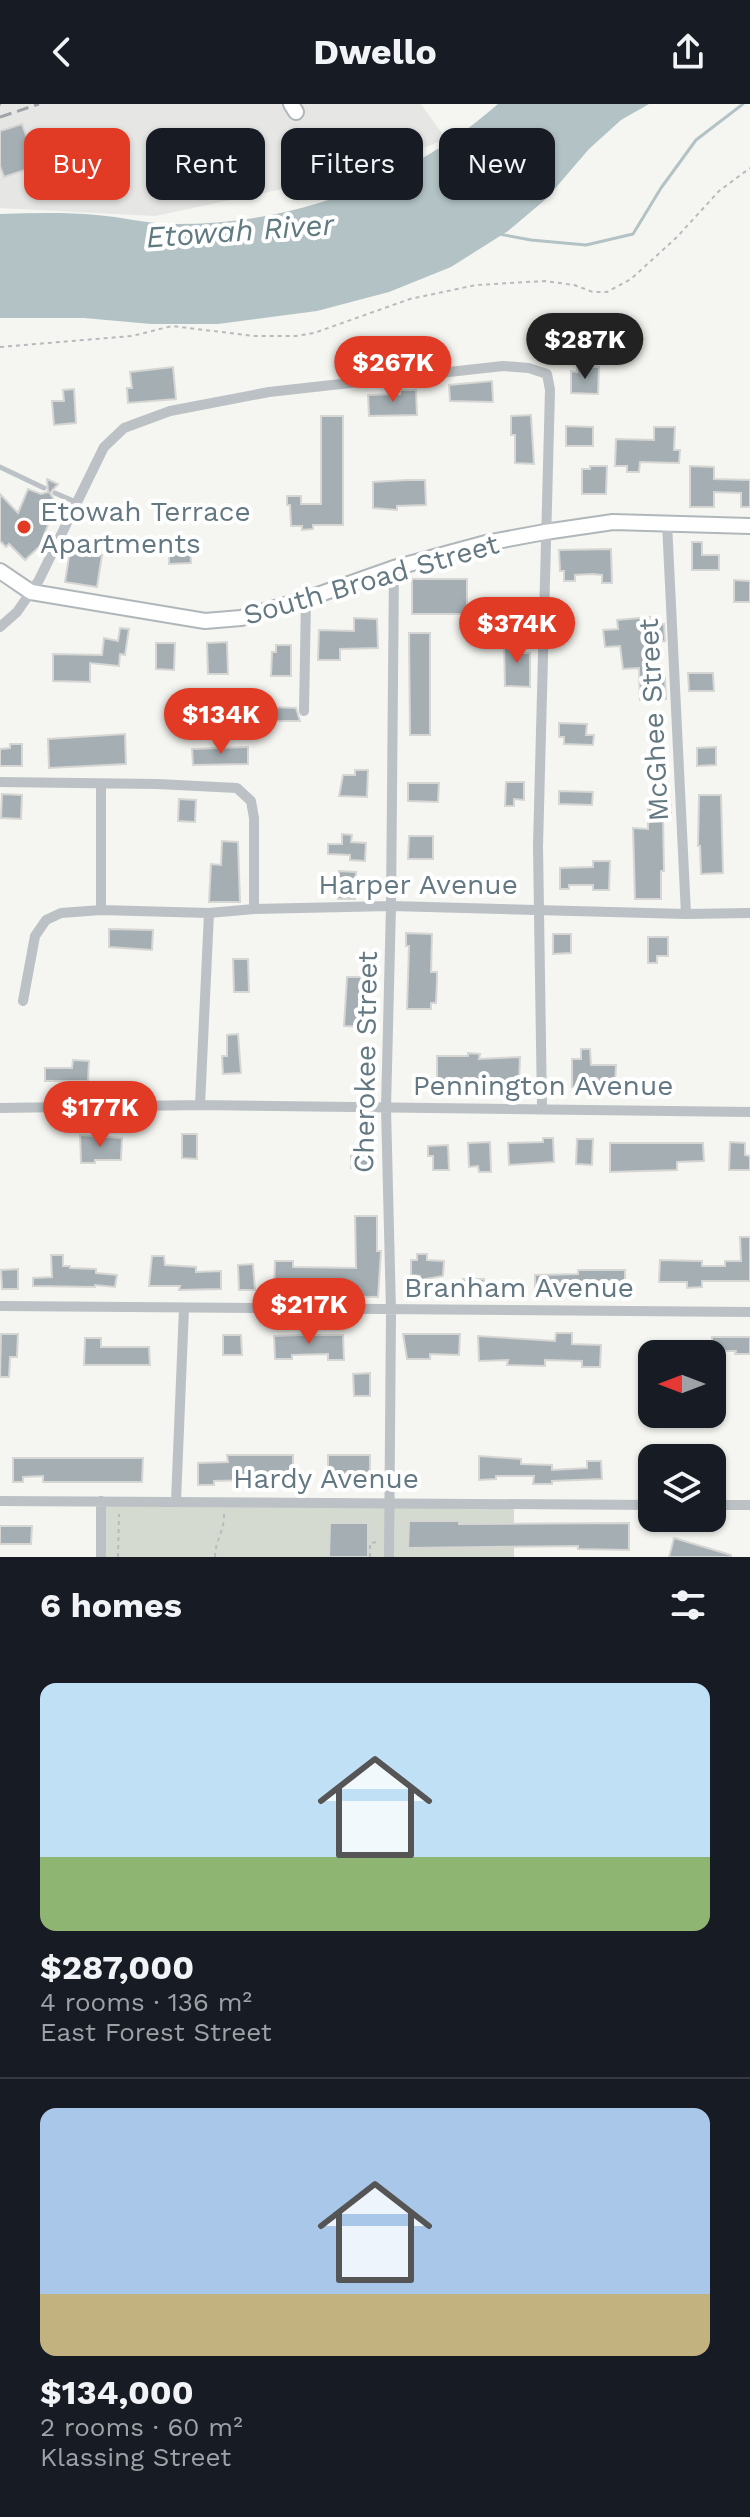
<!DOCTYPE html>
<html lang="en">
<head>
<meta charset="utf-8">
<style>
  body { margin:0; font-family:"Work Sans",sans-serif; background:#20242c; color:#f1f3f6; height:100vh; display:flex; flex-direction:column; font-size:30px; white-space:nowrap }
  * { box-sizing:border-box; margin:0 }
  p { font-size:26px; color:#9ea1a6 }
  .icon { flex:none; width:44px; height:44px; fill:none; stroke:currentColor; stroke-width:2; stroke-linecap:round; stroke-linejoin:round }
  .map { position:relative; height:1453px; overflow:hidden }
  .drawer { display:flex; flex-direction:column; background:#171b24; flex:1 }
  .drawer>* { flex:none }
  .banner { position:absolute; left:24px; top:24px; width:702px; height:72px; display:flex; gap:16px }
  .needle { width:52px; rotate:270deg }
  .fabs { position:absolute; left:638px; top:1236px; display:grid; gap:16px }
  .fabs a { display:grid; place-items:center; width:88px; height:88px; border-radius:16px; background:#171b24; box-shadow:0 2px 6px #0004; font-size:40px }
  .price { position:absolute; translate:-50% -68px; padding:0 18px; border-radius:28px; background:#e13b26; color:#fff; font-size:26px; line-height:52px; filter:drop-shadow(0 2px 4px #0008) }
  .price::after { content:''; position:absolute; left:50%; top:48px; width:24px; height:18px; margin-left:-12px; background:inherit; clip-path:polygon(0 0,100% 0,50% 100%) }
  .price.current { background:#222; color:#fff }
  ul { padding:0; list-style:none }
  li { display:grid; align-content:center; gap:16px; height:424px; padding:0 40px }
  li+li { border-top:2px solid #363941 }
  li span { display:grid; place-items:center; height:248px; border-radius:16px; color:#555 }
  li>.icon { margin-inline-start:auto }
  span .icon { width:144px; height:144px; fill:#fffc; stroke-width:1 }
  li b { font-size:34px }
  h2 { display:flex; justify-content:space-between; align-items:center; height:96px; padding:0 40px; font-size:34px }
  .tag { padding:0 28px; border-radius:16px; background:#171b24; box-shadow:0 2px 6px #0004; font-size:28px; line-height:72px }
  .tag.current { background:#e13b26; color:#fff }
  header { display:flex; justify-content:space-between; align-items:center; height:104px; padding:0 40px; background:#171b24; font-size:36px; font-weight:700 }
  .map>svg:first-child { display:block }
  .built { fill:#e6e6e5 }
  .green { fill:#d5dad1 }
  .water { fill:#b3c3c5 }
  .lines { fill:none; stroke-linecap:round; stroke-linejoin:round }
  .stream { stroke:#b3c3c5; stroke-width:3 }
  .building { fill:#a5afb3; stroke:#d6d6d4; stroke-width:2 }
  .secondary-casing { stroke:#b0b7ba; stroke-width:18 }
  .path { stroke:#b8bbbd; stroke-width:2; stroke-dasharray:4 4; stroke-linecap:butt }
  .lane { stroke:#bbc1c4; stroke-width:5 }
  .street { stroke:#bbc1c4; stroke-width:10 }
  .secondary { stroke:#fff; stroke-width:14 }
  .rail { stroke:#9da5a9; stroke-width:3; stroke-dasharray:12 6; stroke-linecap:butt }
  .poi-dot { fill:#e13b26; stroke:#fff; stroke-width:3 }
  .labels { text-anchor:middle; stroke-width:8; stroke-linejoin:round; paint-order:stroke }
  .poi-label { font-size:28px; fill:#647882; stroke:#fff; text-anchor:start }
  .street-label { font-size:28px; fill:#647882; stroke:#fff }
  .water-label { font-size:30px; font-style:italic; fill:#607b7f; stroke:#fff }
</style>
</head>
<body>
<header><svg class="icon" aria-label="back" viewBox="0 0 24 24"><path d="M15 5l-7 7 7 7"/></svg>Dwello<svg class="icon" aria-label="share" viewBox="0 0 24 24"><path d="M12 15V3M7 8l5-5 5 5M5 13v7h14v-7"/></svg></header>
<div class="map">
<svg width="750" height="1453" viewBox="0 0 750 1453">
  <rect width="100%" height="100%" fill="#f5f5f1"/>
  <path class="built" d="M0,0H421L446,35L363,68L155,112L0,104Z"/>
  <path class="green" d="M101,1397L514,1399V1453H101Z"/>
  <path class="water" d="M498,0H649L621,16L589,45L546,95L508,127L451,163L389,188L317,207L218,220H151L84,214H0V110C32,109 65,108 97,111C121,113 145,119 169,120C290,122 408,79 498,0Z"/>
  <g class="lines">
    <path class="stream" d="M499,130L531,136L586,141L633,130L661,84L696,36L743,0"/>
  </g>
  <path class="building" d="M22,20L37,62L4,73L0,62V27Z
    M173,263L176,295L128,299L127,284H132L130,268Z
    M577,263H599L598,290L571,289V267L577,268Z
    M492,277L493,298L450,297L449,281Z
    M74,285L76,319L54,321L52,297H64L63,286Z
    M400,286H416L417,311L369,312L368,291L400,290Z
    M531,311L534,360L515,359V331H511V312Z
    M321,312H343V421H313V425L302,426V422H291L290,401H287V392H301V400H321Z
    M566,322L593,323V342H566Z
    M654,323H675L674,346H680L679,359L640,358L639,368H627V362H615L616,335L654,336Z
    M590,362H607L606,390H582V365H590Z
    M690,362L714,363V375L750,376V403H741V389L714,388V403H690Z
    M47,375L58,380L50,389L53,394L51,398L60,401L52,410L40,442L25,456L9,440L6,443L0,437V390L18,409L28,385L41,390L48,388Z
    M407,376H425L426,401L397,402V406L373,404V378Z
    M190,434L191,459L169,460V435Z
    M79,437L97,440L96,450L102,451L97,483L65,478L71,440L78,441Z
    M692,438H702V451H719V466H692Z
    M611,445L612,479H602V471L592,470L575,471V477H564V467H560L559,446Z
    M412,475H467V510H412Z
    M734,476L750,477V498H734Z
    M650,513L651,521L664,520L665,537L653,538L657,574H665L666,595L640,596L639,564L623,565L620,542L605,543L603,526L618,525L617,516Z
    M354,514L377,515L378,544L340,545V556H318L319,526L354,527Z
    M120,524L129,525L125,551L120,550L119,562L90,559V578L53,577V550L102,551L104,534L118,537Z
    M409,529H430V631H410Z
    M504,537H523V549H530V583L505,582Z
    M227,538L228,570H208L207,539Z
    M156,539H175L174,566L156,565Z
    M276,541H291V572H271L272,548H276Z
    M688,569H713L714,587H689Z
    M272,603L296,604L300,617H272Z
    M559,619L587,620L586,631H594L593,641L564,640V633H559Z
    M125,630L126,660L49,664L48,635Z
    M10,640H22V662H0V645L10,644Z
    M248,643V660L193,661L192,645Z
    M716,643V661L697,662V644Z
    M355,666H368L367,693L339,692L343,671H355Z
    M506,678H524V696L514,695V702H505Z
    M408,679H439L438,698L408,697Z
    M559,687L593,688L592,701L559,700Z
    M2,690L22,691L21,715L1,714Z
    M699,691H721L723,769L701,770L700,742H698Z
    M670,694L671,711L663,712L664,767H661V795H635L633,724L648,725V695Z
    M179,695L196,696L195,718L178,717Z
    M342,730L352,731L351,738L366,739L365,757L350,756V751L328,750V740H342Z
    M409,732H433V755H408Z
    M222,737L238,738L240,798H209L211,760L221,761Z
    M593,757H610L609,786H593V781H569V785H560V764L593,763Z
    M339,767L356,768L355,795H338Z
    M109,825L153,826L152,846L109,843Z
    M406,829L432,830L431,868H437V877L436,899H431V905H407L409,842H406Z
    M553,830H571V849L553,850Z
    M648,833H668V852H657V859H648Z
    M233,855H248L249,888H234Z
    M347,873H361L360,910H369L368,923L344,922Z
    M238,930L241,969L223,970L222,952H227V931Z
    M581,945H590L591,961H616L615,981L572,983V955H581Z
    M468,949L480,950L479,955L520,953L519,978H437V952H468Z
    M73,956L89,957L88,977H45V964H72Z
    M182,1030H197V1055L182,1054Z
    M80,1031L122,1034L121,1056H95V1059H81Z
    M543,1034H553L554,1058L509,1061L508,1039L543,1038Z
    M577,1035H593L592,1061L576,1060Z
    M360,1037L375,1038L374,1062L351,1064V1047H360Z
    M490,1038L491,1068H479L478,1062L469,1063L468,1039Z
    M730,1038L745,1039V1051L750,1052V1066H729Z
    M610,1039H703L704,1057L677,1058V1066L610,1068Z
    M448,1041L449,1066H433V1052H428V1042Z
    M355,1112H377V1147H381L378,1193L302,1192V1186H274L275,1157H293V1163L356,1164Z
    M740,1133H750V1177H702V1183L687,1184V1178H659L660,1156L702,1157V1162H725V1157H741Z
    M417,1150H427V1156L444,1157L443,1172L420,1176V1172L411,1171V1156H417Z
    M51,1151H63V1162H70V1164L96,1165V1169L117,1171L115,1183L95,1181V1183L33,1182V1174L52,1173Z
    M152,1152H164L165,1161L196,1163V1168L221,1167V1185L179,1186L180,1182H149Z
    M253,1160L255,1186H239L238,1161Z
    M18,1165V1185H2L1,1166Z
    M578,1166H625V1180L572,1181V1185L535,1186V1171L578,1170Z
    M463,1175H484L485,1191L463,1192Z
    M556,1229H572V1240L601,1241L600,1263H582V1257L545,1256V1262L507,1261L508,1256L479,1257L478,1232L555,1237Z
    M1,1230H18L17,1253H10L9,1273H0Z
    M403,1230H460L459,1251L430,1250V1255H407Z
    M223,1231H241L242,1251H223Z
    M301,1231H343L344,1256H328V1250L292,1251V1255H275L274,1232Z
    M712,1233H750V1250H735L736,1247H712Z
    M85,1234H101V1243H149L150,1261H84Z
    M370,1269V1292H354L353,1270Z
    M227,1351H293V1375L214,1377V1381H198V1359L228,1358Z
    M328,1351H370V1376L328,1375Z
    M479,1352L521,1355V1360L552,1361V1366L587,1364V1357H601L602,1375L552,1377V1380H533L534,1372H496V1375L479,1376Z
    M13,1354H143L142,1378H43V1372L23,1373V1378H13Z
    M409,1417H459V1420L629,1419V1446L578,1445V1442L408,1444Z
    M330,1419H368V1453H329Z
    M0,1422H32L31,1440H0Z
    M674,1434L731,1451V1453H669Z"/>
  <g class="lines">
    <g class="secondary-casing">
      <path id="secondary" d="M291,0L296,8
        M0,467L31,488L205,517L241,514L306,495L394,464L486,439L545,428L613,418L750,422"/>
    </g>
    <path class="path" d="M0,243L132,232L172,222L254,232H296L314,229L410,195L476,181L545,177L574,181L593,188H607L631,175L677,133L719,87L750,64
      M118,1453L119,1410
      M215,1453C215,1436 225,1427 224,1409
      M370,1453V1439L379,1438"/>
    <path class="lane" d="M0,363L44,384
      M55,389L76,398"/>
    <path class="street" d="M667,419L686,810
      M0,523L17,508L39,476L104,343L124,324L170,307L269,288L503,262L529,264L547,270L550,286L538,742L542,1004
      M304,607L306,495
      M0,678L157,680L237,684L251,697L254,714V805
      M101,806V680
      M23,897L35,832L46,816L61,809L101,806L209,809L254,805L391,802L686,810L750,809
      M200,1001L209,809
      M0,1004L200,1001L750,1008
      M0,1202L750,1208
      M0,1397L652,1401
      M176,1397L184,1204
      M712,1401H750
      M101,1453V1397
      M389,1453L391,1207L386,1004L391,802L394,464"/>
    <use href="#secondary" class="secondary"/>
    <path class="rail" d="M0,0H1
      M0,13L39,0"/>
  </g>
  <circle class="poi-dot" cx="24" cy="423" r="8"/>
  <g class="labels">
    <g class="poi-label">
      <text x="40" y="417">Etowah Terrace<tspan x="40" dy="32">Apartments</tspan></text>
    </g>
    <g class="street-label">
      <text transform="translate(371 475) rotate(-16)" y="10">South Broad Street</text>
      <text transform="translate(653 616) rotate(-93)" y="10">McGhee Street</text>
      <text x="418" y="790">Harper Avenue</text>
      <text transform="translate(365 958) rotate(-89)" y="10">Cherokee Street</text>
      <text x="543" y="991">Pennington Avenue</text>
      <text x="519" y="1193">Branham Avenue</text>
      <text x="326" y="1384">Hardy Avenue</text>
    </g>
    <g class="water-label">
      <text transform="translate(240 127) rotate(-4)" y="10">Etowah River</text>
    </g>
  </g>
</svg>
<div class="fabs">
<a><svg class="needle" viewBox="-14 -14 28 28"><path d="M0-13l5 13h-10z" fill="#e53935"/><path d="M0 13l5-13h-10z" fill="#9ea1a6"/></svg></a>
<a><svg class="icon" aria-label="layers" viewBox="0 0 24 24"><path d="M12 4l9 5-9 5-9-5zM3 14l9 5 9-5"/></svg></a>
</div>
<b class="price current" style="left:585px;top:277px">$287K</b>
<b class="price" style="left:393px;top:300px">$267K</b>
<b class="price" style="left:517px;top:561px">$374K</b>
<b class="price" style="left:221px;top:652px">$134K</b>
<b class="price" style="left:100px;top:1045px">$177K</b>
<b class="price" style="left:309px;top:1242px">$217K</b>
<div class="banner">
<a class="tag current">Buy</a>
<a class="tag">Rent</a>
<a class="tag">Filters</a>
<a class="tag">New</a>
</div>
</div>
<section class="drawer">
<h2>6 homes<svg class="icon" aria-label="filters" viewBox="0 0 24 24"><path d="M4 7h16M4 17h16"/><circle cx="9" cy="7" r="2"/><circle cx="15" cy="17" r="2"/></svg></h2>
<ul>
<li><span style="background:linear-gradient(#bfe0f5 70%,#8fb573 0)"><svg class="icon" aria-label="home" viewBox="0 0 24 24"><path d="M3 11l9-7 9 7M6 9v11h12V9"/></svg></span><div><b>$287,000</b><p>4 rooms · 136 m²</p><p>East Forest Street</p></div></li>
<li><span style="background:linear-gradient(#a9c7e8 75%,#c2b280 0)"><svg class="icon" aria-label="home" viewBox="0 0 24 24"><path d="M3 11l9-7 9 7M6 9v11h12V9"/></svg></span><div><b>$134,000</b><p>2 rooms · 60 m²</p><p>Klassing Street</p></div></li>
</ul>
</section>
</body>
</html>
